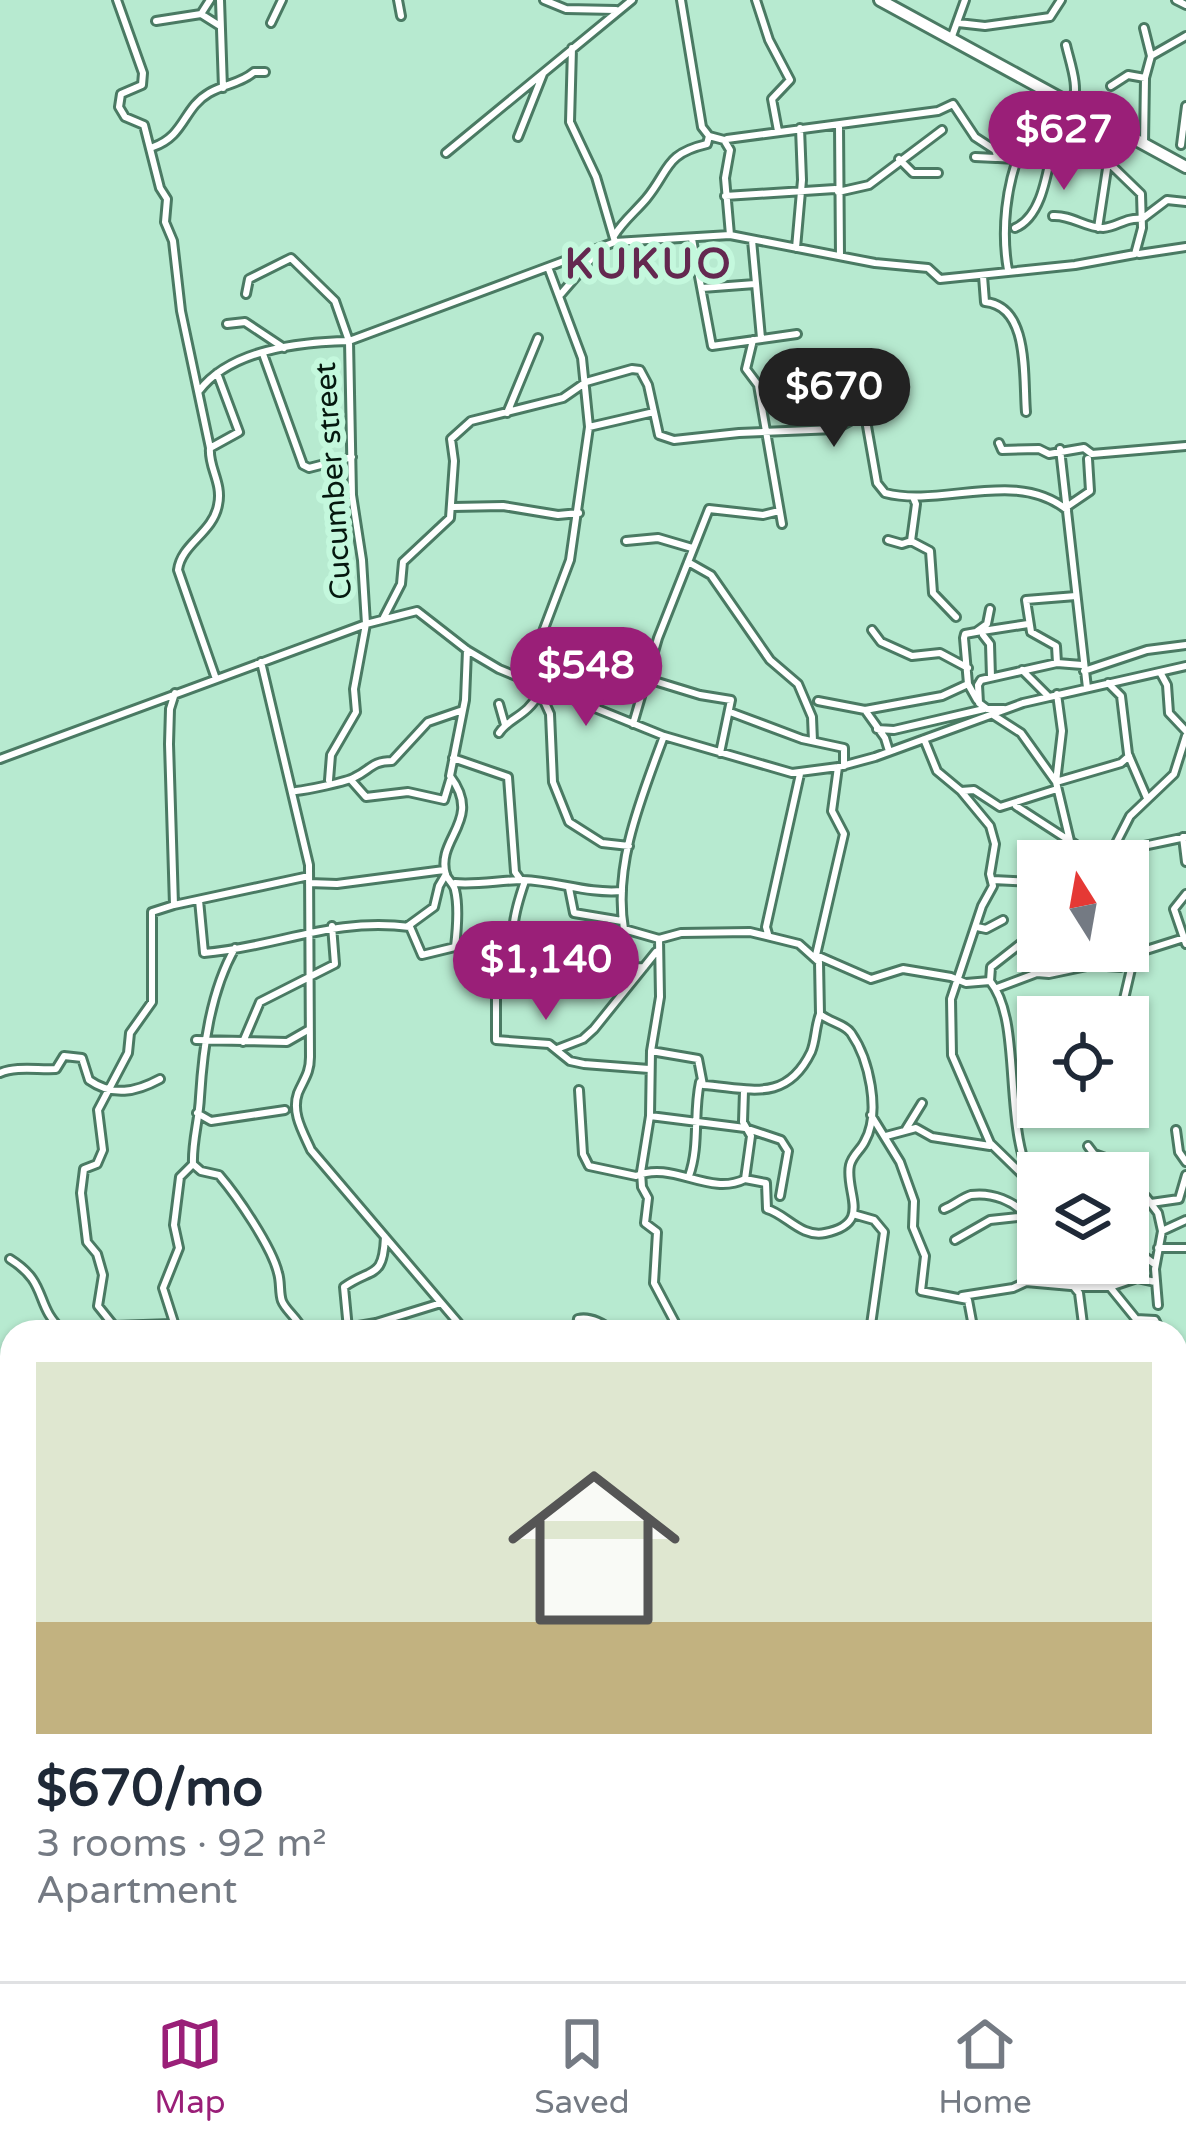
<!DOCTYPE html>
<html lang="en">
<head>
<meta charset="utf-8">
<style>
  body { margin:0; font-family:"Varela Round",sans-serif; background:#f2f2f3; color:#1f2937; height:100vh; display:flex; flex-direction:column; font-size:45px; white-space:nowrap }
  * { box-sizing:border-box; margin:0 }
  p { font-size:39px; color:#747a83 }
  .icon { flex:none; width:66px; height:66px; fill:none; stroke:currentColor; stroke-width:2; stroke-linecap:round; stroke-linejoin:round }
  .map { position:relative; flex:1; overflow:hidden }
  .panel { position:absolute; left:0px; top:1320px; width:1188px; height:663px; display:flex; flex-direction:column; background:#fff; border-radius:36px 36px 0 0; box-shadow:0 3px 9px #0004 }
  .panel>* { flex:none }
  .needle { width:78px; rotate:349deg }
  .tools { position:absolute; left:1017px; top:840px; display:grid; gap:24px }
  .tools a { display:grid; place-items:center; width:132px; height:132px; border-radius:0px; background:#fff; box-shadow:0 3px 9px #0004; font-size:60px }
  .price { position:absolute; translate:-50% -102px; padding:0 27px; border-radius:42px; background:#9a1f78; color:#fff; font-size:39px; line-height:78px; filter:drop-shadow(0 3px 6px #0008) }
  .price::after { content:''; position:absolute; left:50%; top:72px; width:36px; height:27px; margin-left:-18px; background:inherit; clip-path:polygon(0 0,100% 0,50% 100%) }
  .price.current { background:#222; color:#fff }
  ul { padding:0; list-style:none }
  li { display:grid; align-content:center; gap:24px; height:636px; padding:0 36px }
  li+li { border-top:3px solid #e0e1e3 }
  li span { display:grid; place-items:center; height:372px; border-radius:0px; color:#555 }
  li>.icon { margin-inline-start:auto }
  span .icon { width:216px; height:216px; fill:#fffc; stroke-width:1 }
  li b { font-size:51px }
  .tabs { display:flex; justify-content:space-around; align-items:center; height:168px; border-top:3px solid #e0e1e3; background:#fff; font-size:33px; color:#747a83 }
  .tabs a { display:grid; justify-items:center; gap:6px }
  .tabs .current { color:#9a1f78 }
  .map>svg:first-child { display:block }
  .lines { fill:none; stroke-linecap:round; stroke-linejoin:round }
  .stream { stroke:#17b5de; stroke-width:3 }
  .minor-casing { stroke:#4a7a63; stroke-width:12 }
  .secondary-casing { stroke:#4a7a63; stroke-width:16 }
  .minor { stroke:#fff; stroke-width:6 }
  .secondary { stroke:#fff; stroke-width:10 }
  .labels { text-anchor:middle; stroke-width:12; stroke-linejoin:round; paint-order:stroke }
  .street-label { font-size:30px; fill:#05180f; stroke:#c4f8dd }
  .district-label { font-size:42px; font-weight:bold; letter-spacing:3px; fill:#642850; stroke:#c4f8dd }
</style>
</head>
<body>
<div class="map">
<svg width="1186" height="1981" viewBox="0 0 1186 1981">
  <rect width="100%" height="100%" fill="#b7ead0"/>
  <g class="lines">
    <path class="stream" d="M359,1981L360,1971"/>
    <g class="minor-casing">
      <path id="minor" d="M117,0L143,73L142,85L121,94L119,107L125,117L144,125L160,188L167,199L165,222L173,241L181,311L210,448C208,467 223,483 218,505C213,533 181,544 178,570L216,679
        M220,0L223,88
        M398,0L401,16
        M544,0L566,9L616,10
        M756,0L769,40L790,80L772,99L778,131
        M1176,0L1186,5
        M201,14L210,0
        M156,21L201,14L220,26
        M271,23L282,0
        M958,23L985,26L1050,17L1061,0
        M1144,28L1151,56L1145,78L1144,143
        M951,39L965,0
        M1066,45C1070,63 1080,88 1072,105
        M572,48L570,122L596,177L615,242
        M1151,56L1186,36
        M1111,86L1128,75L1145,78
        M839,125L840,256
        M518,137L543,74
        M727,139L938,111L953,104L975,137L995,150L998,158L1016,159
        M1181,145L1186,106
        M153,147C185,136 183,108 209,93C224,84 240,84 254,72H265
        M446,153L632,0
        M975,157L996,158
        M899,159L913,173H938
        M838,192L869,185L942,130
        M725,196L835,189
        M1053,216C1072,215 1085,228 1103,228C1118,227 1125,217 1142,219L1167,200L1186,202
        M1015,228C1053,212 1047,135 1066,103
        M1098,228L1108,162
        M730,235L875,263L928,268L940,279L1075,265L1135,254L1142,228L1141,194L1108,162L1124,133
        M614,236C623,221 635,212 646,199C670,170 664,154 707,144L709,136
        M692,239L712,346L797,334
        M752,240L761,338
        M796,248L802,180L800,128
        M1139,254L1186,247
        M1008,270C1001,231 1006,185 1021,149C1038,143 1042,130 1035,114L1045,92
        M983,276L985,302C1030,306 1023,377 1026,412
        M702,288L755,284
        M561,294L598,251
        M227,324L245,322L284,348
        M753,340L746,369L758,385L782,524
        M263,354L303,465L309,468L352,457
        M199,391C231,349 300,342 349,341L335,301L291,258L249,279L246,294
        M864,409L877,483L885,493C942,508 1016,468 1067,510
        M507,413L538,338
        M589,427L654,412
        M999,443L1002,450L1039,449L1049,454L1084,448L1092,454L1186,446
        M210,448L239,432L217,373
        M1060,449L1087,688
        M913,497L916,504L911,541L930,551L933,593L956,617
        M1068,506L1090,491L1088,459
        M453,507L503,506L558,515L579,513
        M888,540L902,544L911,541
        M626,541L658,538L692,548
        M688,562L711,575L770,660L798,684L812,717L813,741
        M383,619L401,584L403,562L450,518L454,461L451,439L471,421L563,398L586,382L632,369L640,370L648,385L659,435L674,440L739,433L835,429L850,421L871,401
        M872,630L881,642L912,656L940,653L968,668
        M976,632L1028,624
        M983,635L990,644L991,677
        M537,645L700,695L731,700L720,753
        M261,662L309,865L310,1057C310,1073 304,1079 298,1093C291,1113 303,1132 311,1150L466,1332
        M1057,663L1056,646L1031,632L1026,600L1076,596
        M1022,670L1048,696
        M1084,671L1147,650L1186,645
        M1160,672L1167,685L1169,713L1186,731
        M525,679L570,560L589,427L582,358L548,267
        M1108,683L1121,696L1128,754L1147,798
        M543,687L540,692L550,714L553,782L569,822L602,843L629,846
        M1057,694L1062,731L1056,782L1070,841
        M977,700L968,684L964,638L965,634L976,632L987,624L990,609
        M818,701L865,710L885,738L889,751
        M499,704L505,725
        M1004,709H987L979,703L978,685L981,680L1057,663L1082,665
        M865,710L942,696L968,684
        M730,712L802,739L844,748V766
        M993,715L1021,733L1056,782L1121,763L1129,756
        M633,724L658,638L709,509L763,515L779,511
        M877,729L894,730L984,709
        M499,733C508,718 527,717 540,692
        M664,736C642,796 613,864 624,929L659,939L681,933L750,932L799,944L819,962L820,1014C829,1022 845,1024 851,1033C869,1059 881,1112 865,1141C861,1150 853,1154 850,1165C844,1192 874,1223 825,1233C801,1238 786,1214 767,1209L766,1183L745,1179
        M924,739L937,771L961,791L990,826L995,844L990,874L993,886L982,906L951,999L952,1055L990,1143L1028,1180
        M453,758L508,777L515,872L520,879
        M0,759L366,624L417,611L467,650L499,669L664,736L792,773L838,767L875,757L1023,703L1186,666
        M838,767L832,811L844,834L816,955L871,979L903,969L951,977L966,983L990,981C1025,1024 999,1132 1038,1193
        M329,780L331,755L356,712L354,689L366,624L362,560L352,495L349,341L615,242L730,235L725,178L730,150L724,140L709,136L702,127L681,0
        M351,780L366,797L408,792L444,800L450,780
        M296,791C306,790 347,782 355,777C370,770 372,761 392,761L428,722L460,711
        M961,791L974,790L1000,807L1057,789
        M1016,806L1093,856
        M1183,837L1186,862
        M1109,857L1130,816L1174,774L1186,736
        M1081,861L1093,856L1103,859
        M1102,861L1115,852L1186,837
        M993,880L1030,882L1038,877
        M309,883L337,884L444,870L446,874L439,886L434,907L408,926
        M455,883C478,885 501,880 523,880C557,881 587,894 622,891
        M569,888L574,913L622,921
        M1186,894L1174,909L1186,944
        M199,900L204,953C278,947 332,917 410,927L422,955L455,947C457,930 459,906 455,890C454,884 448,880 446,875C435,838 484,821 450,776L465,700L467,650
        M174,905L309,876
        M977,927L986,929L1003,920
        M768,934L766,927L800,774
        M659,939L660,997L651,1051L650,1116L641,1172L642,1187L648,1198L645,1223L657,1232L654,1283L680,1332
        M496,942V1040L549,1044L570,1061L584,1064L649,1069
        M456,943L514,938
        M562,969L644,967
        M1037,973L1045,951
        M990,981L991,967L1038,930
        M997,988L1037,973L1049,974L1092,965L1121,967L1143,951L1184,938
        M519,990L525,966C504,943 516,907 525,881
        M1124,999L1131,969L1128,948
        M196,1040L287,1042L308,1030
        M243,1042L260,1002L335,964L332,926
        M557,1049L583,1039L594,1029L656,952
        M651,1051L698,1059L703,1085C748,1088 786,1104 811,1052C816,1040 815,1027 820,1014
        M0,1073C16,1066 37,1070 56,1069L64,1056L82,1058L89,1080C113,1097 136,1092 160,1079
        M579,1090L583,1154L589,1166L636,1176C673,1160 709,1197 745,1179L751,1136L743,1122L744,1091
        M197,1113L211,1121L285,1110
        M871,1115L900,1162L914,1201L913,1227L925,1256L921,1291L968,1300L974,1332
        M650,1116L745,1128L781,1140L788,1151L780,1196
        M906,1129L922,1103
        M1176,1130L1179,1152L1186,1162
        M886,1136L916,1128L932,1137L990,1146
        M1088,1146L1094,1154L1116,1162L1119,1173
        M193,1164L201,1171L219,1175C237,1196 272,1247 278,1273C281,1282 279,1293 282,1301C286,1311 297,1317 304,1332
        M689,1176C700,1145 693,1114 700,1082
        M1128,1198L1146,1197L1158,1213L1162,1231L1186,1220
        M1151,1203L1179,1199L1186,1175
        M944,1209C953,1206 963,1197 971,1195C992,1192 1014,1201 1027,1216
        M853,1214L874,1220L884,1232L870,1332
        M955,1240L990,1220L1027,1216L1038,1207
        M1128,1244L1153,1263
        M1158,1248H1186
        M10,1259C50,1284 33,1305 64,1332
        M1080,1263L1082,1287H1110L1136,1319L1155,1320L1161,1332
        M1074,1287L1079,1293L1084,1332
        M1110,1287L1137,1278L1155,1282
        M962,1296L1013,1288L1026,1282L1082,1287
        M1158,1305L1155,1269L1162,1231
        M172,1324L114,1326L98,1306L103,1275L97,1254L87,1242L81,1193L84,1169L97,1164L103,1150L98,1110L128,1053L130,1033L152,1002V912L174,905L169,744L170,709L175,693
        M348,1329L344,1287C372,1267 383,1280 385,1237
        M94,1332L97,1326L111,1325
        M177,1332L163,1288L179,1248L174,1225L180,1177L193,1164C192,1141 199,1121 200,1097C203,1049 210,992 235,948
        M323,1332L376,1323L441,1303
        M576,1332L578,1319C591,1316 604,1324 614,1332
        M1176,1360L1186,1380
        M1176,1450L1181,1448L1186,1430
        M1176,1568L1186,1580
        M1176,1608L1186,1615
        M12,1633L7,1669L12,1720
        M1176,1642L1186,1639
        M1176,1727H1186
        M0,1741L12,1745
        M1176,1854L1186,1853
        M1176,1887L1186,1880
        M462,1971L479,1981
        M889,1971H896
        M919,1971H951
        M1032,1971L1041,1981
        M1055,1971L1056,1981
        M1136,1971L1137,1981
        M119,1981L121,1971
        M203,1981L206,1971
        M489,1981L492,1971
        M609,1981L614,1971
        M692,1981L698,1971
        M759,1981L762,1971
        M1006,1981L1011,1971"/>
    </g>
    <g class="secondary-casing">
      <path id="secondary" d="M880,0L1186,167"/>
    </g>
    <use href="#minor" class="minor"/>
    <use href="#secondary" class="secondary"/>
  </g>
  <g class="labels">
    <g class="street-label">
      <text transform="translate(333 481) rotate(-94)" y="10">Cucumber street</text>
    </g>
    <g class="district-label">
      <text x="649" y="278">KUKUO</text>
    </g>
  </g>
</svg>
<div class="tools">
<a><svg class="needle" viewBox="-14 -14 28 28"><path d="M0-13l5 13h-10z" fill="#e53935"/><path d="M0 13l5-13h-10z" fill="#747a83"/></svg></a>
<a><svg class="icon" aria-label="locate" viewBox="0 0 24 24"><circle cx="12" cy="12" r="6"/><path d="M12 2v4M12 18v4M2 12h4M18 12h4"/></svg></a>
<a><svg class="icon" aria-label="layers" viewBox="0 0 24 24"><path d="M12 4l9 5-9 5-9-5zM3 14l9 5 9-5"/></svg></a>
</div>
<b class="price" style="left:1064px;top:193px">$627</b>
<b class="price current" style="left:834px;top:450px">$670</b>
<b class="price" style="left:586px;top:729px">$548</b>
<b class="price" style="left:546px;top:1023px">$1,140</b>
<section class="panel">
<ul>
<li><span style="background:linear-gradient(#dfe7d0 70%,#c2b280 0)"><svg class="icon" aria-label="home" viewBox="0 0 24 24"><path d="M3 11l9-7 9 7M6 9v11h12V9"/></svg></span><div><b>$670/mo</b><p>3 rooms · 92 m²</p><p>Apartment</p></div></li>
</ul>
</section>
</div>
<nav class="tabs">
<a class="current"><svg class="icon" aria-label="map" viewBox="0 0 24 24"><path d="M3 6l6-2 6 2 6-2v14l-6 2-6-2-6 2zM9 4v14M15 6v14"/></svg>Map</a>
<a><svg class="icon" aria-label="saved" viewBox="0 0 24 24"><path d="M7 4h10v16l-5-4-5 4z"/></svg>Saved</a>
<a><svg class="icon" aria-label="home" viewBox="0 0 24 24"><path d="M3 11l9-7 9 7M6 9v11h12V9"/></svg>Home</a>
</nav>
</body>
</html>
